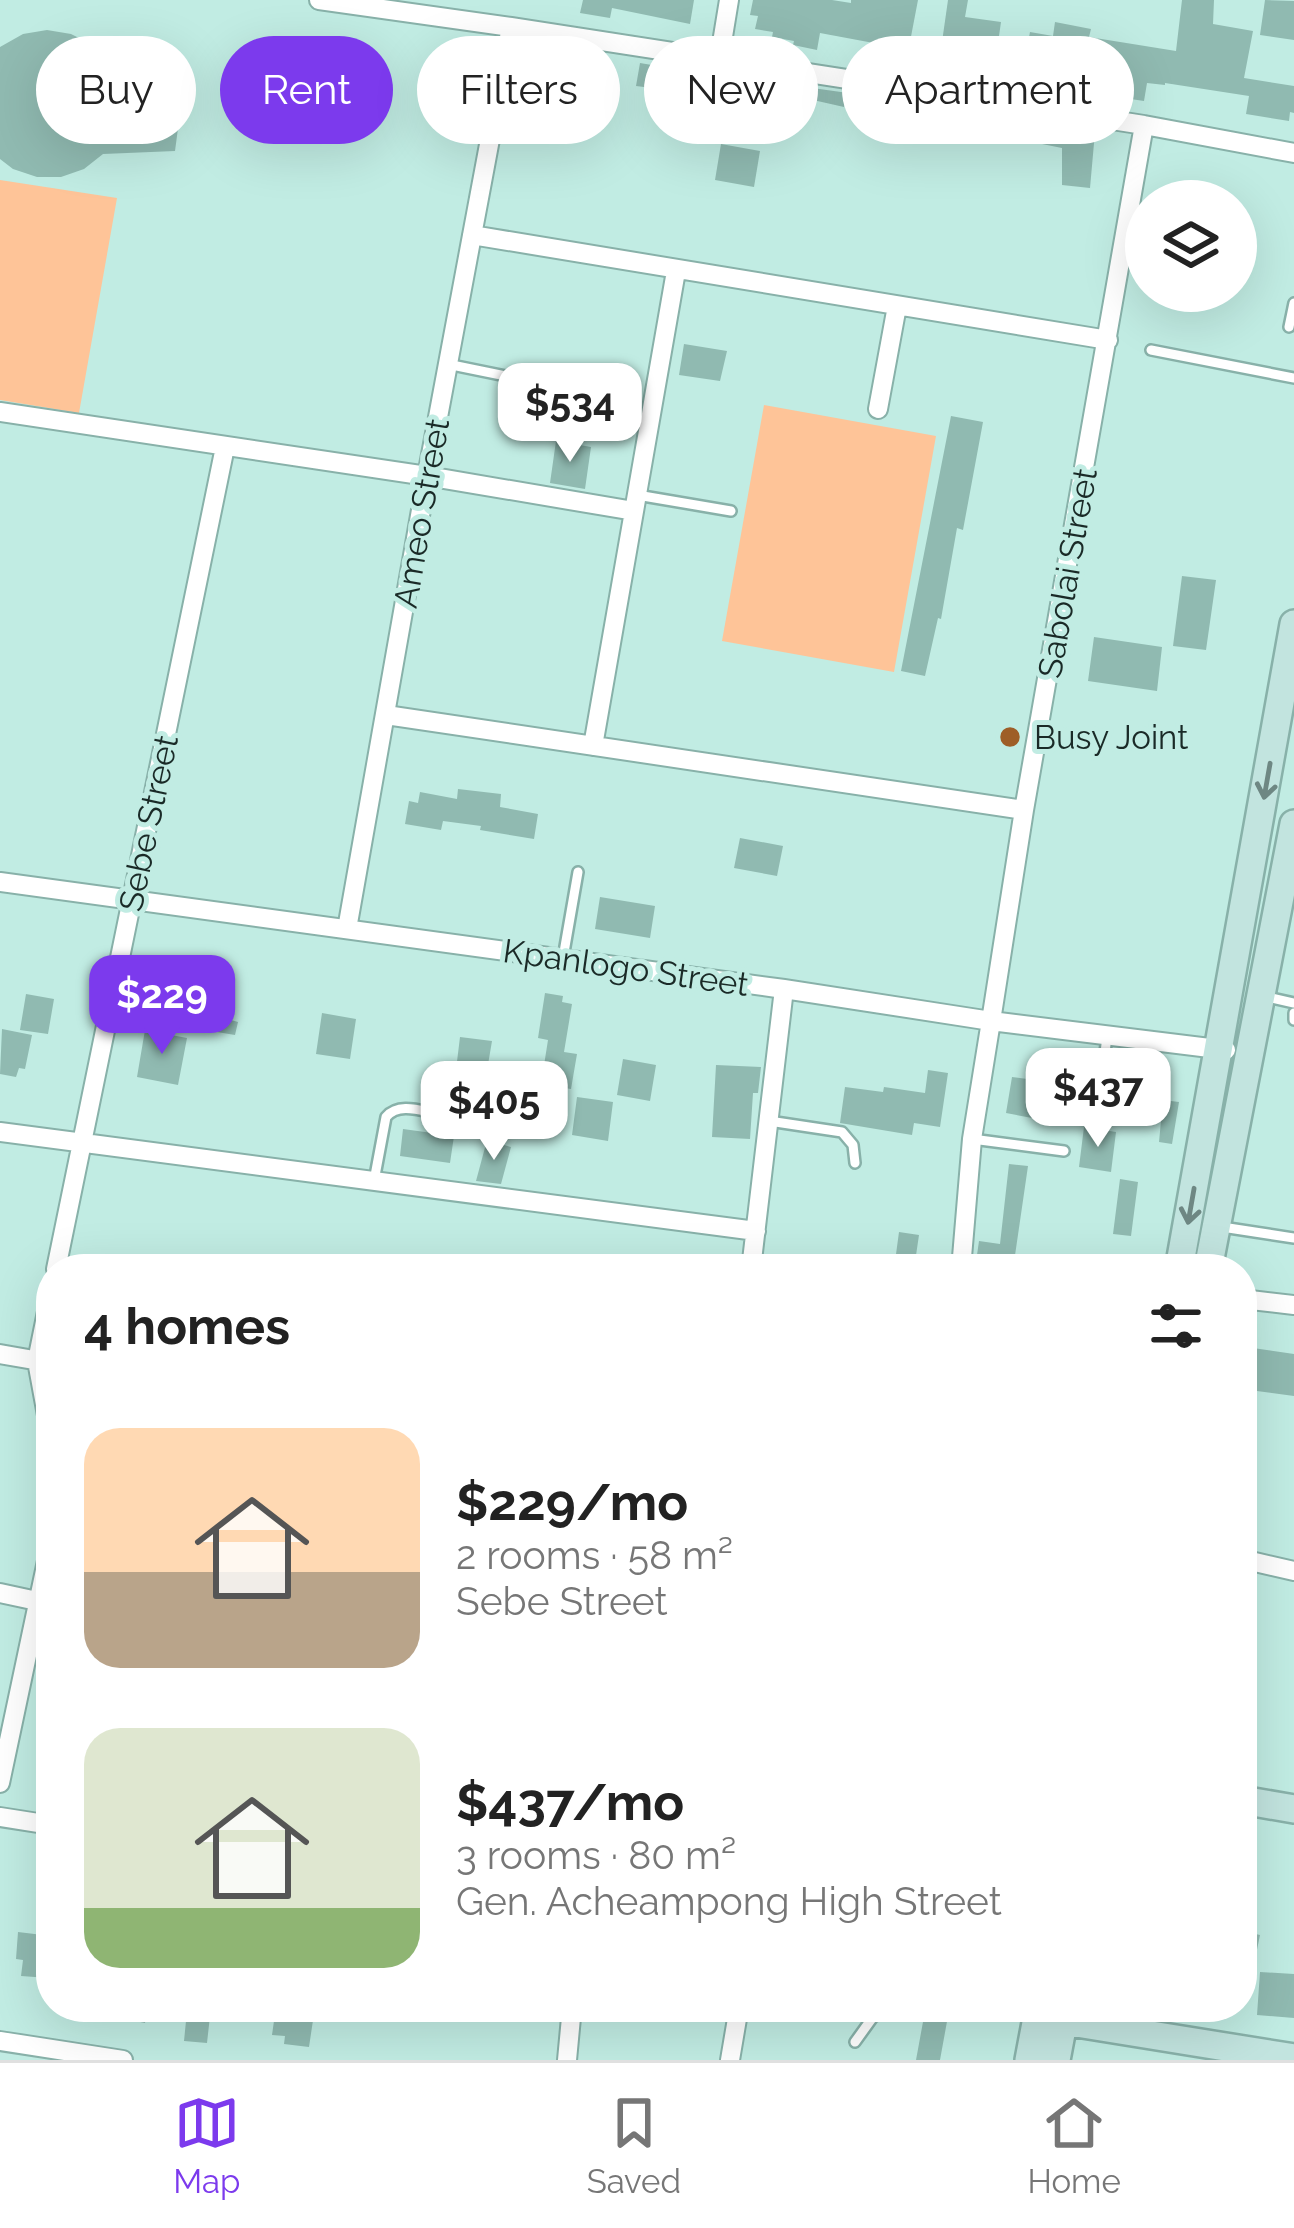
<!DOCTYPE html>
<html lang="en">
<head>
<meta charset="utf-8">
<style>
  body { margin:0; font-family:Raleway,sans-serif; background:#f6f6f6; color:#222; height:100vh; display:flex; flex-direction:column; font-size:45px; white-space:nowrap }
  * { box-sizing:border-box; margin:0 }
  p { font-size:39px; color:#767676 }
  .icon { flex:none; width:66px; height:66px; fill:none; stroke:currentColor; stroke-width:2; stroke-linecap:round; stroke-linejoin:round }
  .map { position:relative; flex:1; overflow:hidden }
  .details { position:absolute; left:36px; top:1254px; width:1221px; height:768px; display:flex; flex-direction:column; background:#fff; border-radius:48px; box-shadow:0 12px 48px #0002 }
  .details>* { flex:none }
  .top-card { position:absolute; left:36px; top:36px; width:1224px; height:108px; display:flex; gap:24px }
  .fabs { position:absolute; left:1125px; top:180px; display:grid; gap:24px }
  .fabs a { display:grid; place-items:center; width:132px; height:132px; border-radius:50%; background:#fff; box-shadow:0 12px 48px #0002; font-size:60px }
  .price { position:absolute; translate:-50% -102px; padding:0 27px; border-radius:24px; background:#fff; color:#222; font-size:39px; line-height:78px; filter:drop-shadow(0 3px 6px #0008) }
  .price::after { content:''; position:absolute; left:50%; top:72px; width:36px; height:27px; margin-left:-18px; background:inherit; clip-path:polygon(0 0,100% 0,50% 100%) }
  .price.active { background:#7c3aed; color:#fff }
  ul { padding:0; list-style:none }
  li { display:flex; align-items:center; gap:36px; height:300px; padding:0 48px }
  li span { display:grid; place-items:center; flex:none; width:336px; height:240px; border-radius:36px; color:#555 }
  li>.icon { margin-inline-start:auto }
  span .icon { width:144px; height:144px; fill:#fffc; stroke-width:1 }
  li b { font-size:51px }
  h2 { display:flex; justify-content:space-between; align-items:center; height:144px; padding:0 48px; font-size:51px }
  .chip { padding:0 42px; border-radius:54px; background:#fff; box-shadow:0 12px 48px #0002; font-size:42px; line-height:108px }
  .chip.active { background:#7c3aed; color:#fff }
  .tab-bar { display:flex; justify-content:space-around; align-items:center; height:168px; border-top:3px solid #e0e0e0; background:#fff; font-size:33px; color:#767676 }
  .tab-bar a { display:grid; justify-items:center; gap:6px }
  .tab-bar .active { color:#7c3aed }
  .map>svg:first-child { display:block }
  .green { fill:#fec498 }
  .building { fill:#90bab1 }
  .lines { fill:none; stroke-linecap:round; stroke-linejoin:round }
  .lane-casing { stroke:#88b1a9; stroke-width:14 }
  .street-casing { stroke:#88b1a9; stroke-width:22 }
  .secondary-casing { stroke:#88b1a9; stroke-width:32 }
  .lane { stroke:#fff; stroke-width:9 }
  .street { stroke:#fff; stroke-width:18 }
  .secondary { stroke:#c2e4df; stroke-width:27 }
  .oneway { stroke:#6e8783 }
  .poi-dot { fill:#9e5e27; stroke:#c1ece3; stroke-width:4.5 }
  .labels { text-anchor:middle; stroke-width:10; stroke-linejoin:round; paint-order:stroke }
  .street-label { font-size:33px; fill:#1a2a27; stroke:#c1ece3 }
  .poi-label { font-size:33px; fill:#1a2a27; stroke:#c1ece3; text-anchor:start }
</style>
</head>
<body>
<div class="map">
<svg width="1294" height="2060" viewBox="0 0 1294 2060">
  <rect width="100%" height="100%" fill="#c1ece3"/>
  <path class="green" d="M0,180L117,198L79,413L0,400Z
    M764,405L936,436L894,672L722,641Z"/>
  <path class="building" d="M583,0H694L690,24L612,8L610,18L580,13Z
    M753,0H832L851,3V0H918L909,47L880,41L879,44L820,33L817,50L793,45L794,41L772,37L773,32L755,29L758,16L750,15Z
    M948,0H968L965,17L1001,22L996,57L1024,62L1030,32L1053,36L1055,22L1091,29L1089,37L1176,51L1182,0H1214L1213,24L1253,31L1244,78L1294,86V113L1290,112L1289,121L1246,114L1249,96L1165,83V85L1147,83L1144,101L1124,98L1127,75L1084,68L1082,77L1066,74L1065,82L1044,79L1043,88L973,72L977,53L970,51L971,47L942,42Z
    M1265,0L1294,1V40L1260,35Z
    M47,30L71,34L93,45L186,68L175,151L103,154L84,169L61,177H37L13,169L0,159V47L23,34Z
    M640,63L705,74L698,105L693,104L691,113L673,110L674,103L665,101L668,90L636,86Z
    M736,76L784,84L848,93L844,107L813,100L812,103L781,100L734,91Z
    M1023,120L1051,124V128L1095,132L1090,188L1062,185V148L1022,140Z
    M721,144L760,151L754,187L715,180Z
    M684,344L727,351L720,381L679,375Z
    M951,416L983,422L963,530L957,528L941,619L938,618L925,676L901,671Z
    M556,441L591,447L585,489L550,483Z
    M1182,576L1216,580L1206,650L1173,646Z
    M1094,637L1162,647L1157,691L1088,681Z
    M458,789L501,794L500,807L538,814L534,839L480,830L481,826L443,821L441,830L405,824L409,801L418,803L420,792L457,799Z
    M740,838L783,846L777,876L734,868Z
    M600,897L655,906L650,938L595,929Z
    M212,988L235,991L231,1020L238,1022L235,1035L205,1030Z
    M545,993L563,996L562,1002L572,1004L564,1052L577,1054L571,1089L552,1086V1080L542,1078L548,1040L538,1038Z
    M26,994L54,999L48,1034L20,1030Z
    M322,1013L356,1019L350,1059L316,1054Z
    M2,1029L32,1035L25,1069L19,1068L16,1077L0,1074Z
    M145,1030L187,1038L178,1085L137,1077Z
    M460,1037L492,1041L478,1124L446,1119L449,1085L454,1086Z
    M623,1059L656,1065L650,1101L617,1095Z
    M716,1065L761,1067L758,1093H753L750,1139L712,1137Z
    M928,1070L948,1073L940,1127L914,1123L912,1135L840,1123L845,1087L883,1092L884,1087L925,1093Z
    M1012,1077L1080,1086L1075,1122L1049,1119L1048,1121L1006,1113Z
    M577,1097L613,1102L608,1141L572,1135Z
    M1163,1100L1179,1102L1172,1144L1159,1142Z
    M1084,1127L1116,1132L1111,1172L1079,1167Z
    M403,1129L454,1136L450,1163L400,1156Z
    M487,1140L511,1147L501,1184L476,1181Z
    M1009,1164L1028,1166L1013,1269H975L979,1241L1000,1244Z
    M1120,1179L1138,1182L1131,1236L1113,1234Z
    M899,1232L919,1235L914,1269H894Z
    M1246,1347L1294,1354V1396L1242,1389Z
    M1242,1931L1260,1935L1249,1989L1242,1988Z
    M18,1932L51,1936L49,1978L21,1976L23,1960L16,1959Z
    M1260,1972L1294,1974V2018L1257,2015Z
    M103,2007H211L207,2043L184,2041L186,2021L146,2017L145,2023L102,2014Z
    M276,2007H315L309,2047L284,2044L285,2036L272,2035Z
    M925,2011L948,2016L940,2060H916Z"/>
  <g class="lines">
    <g class="lane-casing">
      <path id="lane" d="M1289,327L1294,303
        M1151,350L1294,378
        M447,364L545,384
        M637,495L731,511
        M563,958L578,872
        M1267,997L1294,1003
        M1294,1013V1020
        M1097,1120L1107,1036
        M769,1121L842,1132L853,1145L855,1163
        M972,1139L1064,1151
        M374,1181L386,1117C399,1102 421,1111 439,1114
        M1222,1227L1294,1238
        M1242,1701C1252,1723 1245,1748 1242,1772
        M855,2042L873,2017L895,2007"/>
    </g>
    <g class="street-casing">
      <path id="street" d="M319,0L511,27L1144,125L1294,153
        M719,61L729,0
        M472,235L1108,340
        M878,409L897,306
        M0,412L427,476L634,511
        M386,715L1024,810
        M593,746L676,271
        M0,882L784,989L991,1021L1226,1050
        M347,929L427,476L511,27
        M0,1132L756,1231
        M56,1269L225,447
        M751,1269L784,989
        M961,1269L972,1139L991,1021L1024,810L1144,125
        M51,1292L37,1361L51,1437
        M1242,1299L1294,1305
        M0,1354L51,1363
        M1242,1559L1294,1571
        M0,1593L37,1601
        M0,1783L51,1542
        M0,1817L51,1825
        M0,2041L123,2060
        M567,2060L572,2007
        M730,2060L739,2007"/>
    </g>
    <g class="secondary-casing">
      <path id="secondary" d="M1179,1269L1294,624
        M1208,1269L1294,824
        M1242,1800L1294,1809
        M1064,2021L1294,2058
        M1029,2060L1039,2007
        M1056,2060L1066,2007"/>
    </g>
    <use href="#lane" class="lane"/>
    <use href="#street" class="street"/>
    <use href="#secondary" class="secondary"/>
  </g>
  <defs><path id="oneway-shaft" d="M-6 0H5M1.5-3L5.5 0L1.5 3" fill="none" stroke-width="1.6" stroke-linecap="round" stroke-linejoin="round" transform="scale(3)"/></defs>
  <g class="oneway">
    <use href="#oneway-shaft" transform="translate(1267 781) rotate(100)"/>
    <use href="#oneway-shaft" transform="translate(1191 1206) rotate(100)"/>
  </g>
  <circle class="poi-dot" cx="1010" cy="737" r="12"/>
  <g class="labels">
    <g class="street-label">
      <text transform="translate(421 513) rotate(-80)" y="12">Ameo Street</text>
      <text transform="translate(1067 573) rotate(-80)" y="12">Sabolai Street</text>
      <text transform="translate(148 823) rotate(-78)" y="12">Sebe Street</text>
      <text transform="translate(626 967) rotate(8)" y="12">Kpanlogo Street</text>
    </g>
    <g class="poi-label">
      <text x="1034" y="749">Busy Joint</text>
    </g>
  </g>
</svg>
<div class="fabs">
<a><svg class="icon" aria-label="layers" viewBox="0 0 24 24"><path d="M12 4l9 5-9 5-9-5zM3 14l9 5 9-5"/></svg></a>
</div>
<b class="price" style="left:570px;top:465px">$534</b>
<b class="price active" style="left:162px;top:1057px">$229</b>
<b class="price" style="left:1098px;top:1150px">$437</b>
<b class="price" style="left:494px;top:1163px">$405</b>
<div class="top-card">
<a class="chip">Buy</a>
<a class="chip active">Rent</a>
<a class="chip">Filters</a>
<a class="chip">New</a>
<a class="chip">Apartment</a>
</div>
<section class="details">
<h2>4 homes<svg class="icon" aria-label="filters" viewBox="0 0 24 24"><path d="M4 7h16M4 17h16"/><circle cx="9" cy="7" r="2"/><circle cx="15" cy="17" r="2"/></svg></h2>
<ul>
<li><span style="background:linear-gradient(#ffd9b3 60%,#b9a48a 0)"><svg class="icon" aria-label="home" viewBox="0 0 24 24"><path d="M3 11l9-7 9 7M6 9v11h12V9"/></svg></span><div><b>$229/mo</b><p>2 rooms · 58 m²</p><p>Sebe Street</p></div></li>
<li><span style="background:linear-gradient(#dfe7d0 75%,#8fb573 0)"><svg class="icon" aria-label="home" viewBox="0 0 24 24"><path d="M3 11l9-7 9 7M6 9v11h12V9"/></svg></span><div><b>$437/mo</b><p>3 rooms · 80 m²</p><p>Gen. Acheampong High Street</p></div></li>
</ul>
</section>
</div>
<nav class="tab-bar">
<a class="active"><svg class="icon" aria-label="map" viewBox="0 0 24 24"><path d="M3 6l6-2 6 2 6-2v14l-6 2-6-2-6 2zM9 4v14M15 6v14"/></svg>Map</a>
<a><svg class="icon" aria-label="saved" viewBox="0 0 24 24"><path d="M7 4h10v16l-5-4-5 4z"/></svg>Saved</a>
<a><svg class="icon" aria-label="home" viewBox="0 0 24 24"><path d="M3 11l9-7 9 7M6 9v11h12V9"/></svg>Home</a>
</nav>
</body>
</html>
